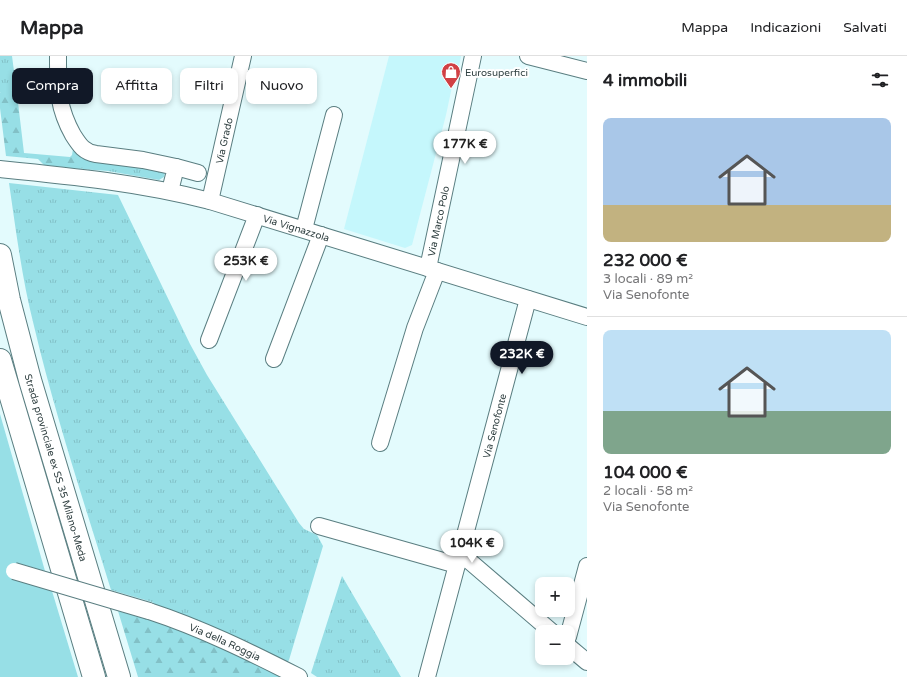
<!DOCTYPE html>
<html lang="it">
<head>
<meta charset="utf-8">
<style>
  body { margin:0; font-family:"Varela Round",sans-serif; background:#f6f6f6; color:#202124; height:100vh; display:flex; flex-direction:column; font-size:15px; white-space:nowrap }
  * { box-sizing:border-box; margin:0 }
  p { font-size:13px; color:#757577 }
  .icon { flex:none; width:22px; height:22px; fill:none; stroke:currentColor; stroke-width:2; stroke-linecap:round; stroke-linejoin:round }
  .map { position:relative; flex:1; overflow:hidden }
  .panel { display:flex; flex-direction:column; background:#fff; width:320px }
  .panel>* { flex:none }
  .top-card { position:absolute; left:12px; top:12px; width:380px; height:36px; display:flex; gap:8px }
  .fabs { position:absolute; left:535px; top:521px; display:grid; gap:8px }
  .fabs a { display:grid; place-items:center; width:40px; height:40px; border-radius:8px; background:#fff; box-shadow:0 2px 6px #0003; font-size:20px }
  .price { position:absolute; translate:-50% -34px; padding:0 9px; border-radius:14px; background:#fff; color:#222; font-size:13px; line-height:26px; filter:drop-shadow(0 1px 2px #0008) }
  .price::after { content:''; position:absolute; left:50%; top:24px; width:12px; height:9px; margin-left:-6px; background:inherit; clip-path:polygon(0 0,100% 0,50% 100%) }
  .price.current { background:#111827; color:#fff }
  ul { padding:0; list-style:none }
  li { display:grid; align-content:center; gap:8px; height:212px; padding:0 16px }
  li+li { border-top:1px solid #e0e0e0 }
  li span { display:grid; place-items:center; height:124px; border-radius:8px; color:#555 }
  li>.icon { margin-inline-start:auto }
  span .icon { width:72px; height:72px; fill:#fffc; stroke-width:1 }
  li b { font-size:17px }
  h2 { display:flex; justify-content:space-between; align-items:center; height:48px; padding:0 16px; font-size:17px }
  .chip { padding:0 14px; border-radius:8px; background:#fff; box-shadow:0 2px 6px #0003; font-size:14px; line-height:36px }
  .chip.current { background:#111827; color:#fff }
  header { display:flex; align-items:center; gap:24px; box-sizing:border-box; height:56px; padding:0 20px; background:#fff; border-bottom:1px solid #e0e0e0 }
  header strong { font-size:19px }
  nav { display:flex; gap:22px; margin-inline-start:auto; font-size:14px }
  main { display:flex; flex:1; min-height:0 }
  .map>svg:first-child { display:block }
  .built { fill:#c5f7fc }
  .grass { fill:url(#grass-tufts) }
  .forest { fill:url(#forest-firs) }
  .green { fill:#97dfe6 }
  .lines { fill:none; stroke-linecap:round; stroke-linejoin:round }
  .minor-casing { stroke:#5a7e81; stroke-width:18 }
  .highway-casing { stroke:#5a7e81; stroke-width:24 }
  .minor { stroke:#fff; stroke-width:16 }
  .highway { stroke:#fff; stroke-width:22 }
  .minor-bridge-casing { stroke:#5a7e81; stroke-width:18; stroke-linecap:butt }
  .minor-bridge { stroke:#fff; stroke-width:16 }
  .labels { text-anchor:middle; stroke-width:4; stroke-linejoin:round; paint-order:stroke }
  .poi-label { font-size:10px; fill:#2f3f40; stroke:#fff; text-anchor:start }
  .street-label { font-size:10px; fill:#2f3f40; stroke:#fff }
</style>
</head>
<body>
<header>
<strong>Mappa</strong>
<nav><a>Mappa</a><a>Indicazioni</a><a>Salvati</a></nav>
</header>
<main>
<div class="map">
<svg width="587" height="621" viewBox="0 0 587 621">
  <defs>
    <pattern id="grass-tufts" width="24" height="20" patternUnits="userSpaceOnUse"><rect width="24" height="20" fill="#97dfe6"/><path d="M3 7l-1-3M5 7V3M7 7l1-3M15 17l-1-3M17 17v-4M19 17l1-3" fill="none" stroke="#82c0c6"/></pattern>
    <pattern id="forest-firs" width="22" height="20" patternUnits="userSpaceOnUse"><rect width="22" height="20" fill="#97dfe6"/><path d="M5 1l3.5 6h-7zM16 11l3.5 6h-7z" fill="#82c0c6"/></pattern>
  </defs>
  <rect width="100%" height="100%" fill="#e3fbfd"/>
  <path class="built" d="M389,0H461L456,26H453L446,59L412,189L405,192L344,173Z"/>
  <path class="grass" d="M0,0H12L17,38C11,33 6,33 0,37Z
    M84,99L165,116L164,121L159,124L108,115L80,113L83,112Z
    M9,127L118,139L190,288L207,319L299,467L304,473L317,479L323,490L289,604L287,607L156,549L152,546L111,534C84,446 55,359 34,270C22,223 16,175 9,127Z
    M342,520L401,621H317L311,617Z"/>
  <path class="forest" d="M3,34H11L17,38L24,97L70,101L72,99L73,93H77L86,103L85,111L80,113L44,109L38,103L6,100L0,52V37Z
    M118,555L147,563L152,561L172,568L285,621H138Z"/>
  <path class="green" d="M0,358L45,515L17,507L12,523L52,535L78,621H0Z"/>
  <g class="lines">
    <g class="minor-casing">
      <g id="minor">
        <path d="M58,0C58,32 57,50 73,79C80,90 84,96 96,98L143,104L176,111L170,135"/>
        <path d="M528,0L587,15"/>
        <path d="M176,111L198,117"/>
        <path id="s1" d="M0,113C70,120 141,127 210,145L587,261"/>
        <path id="s2" d="M210,145L243,0"/>
        <path d="M304,173L334,59"/>
        <path id="s3" d="M428,212L473,0"/>
        <path d="M209,284L257,159"/>
        <path d="M274,303L321,179"/>
        <path d="M380,387L415,272L437,215"/>
        <path d="M319,470L457,509"/>
        <path d="M460,497L552,576"/>
        <path id="s4" d="M149,555C201,572 250,596 299,621"/>
        <path d="M568,581L587,510"/>
        <path d="M568,590L587,606"/>
        <path id="s5" d="M427,621L528,243"/>
      </g>
    </g>
    <g class="highway-casing">
      <g id="highway">
        <path id="s6" d="M0,199L9,244L30,324L119,621"/>
        <path d="M0,304L94,621"/>
      </g>
    </g>
    <use href="#minor" class="minor"/>
    <use href="#highway" class="highway"/>
    <g class="minor-bridge-casing">
      <path id="minor-bridge" d="M14,515L149,555"/>
    </g>
    <use href="#minor-bridge" class="minor-bridge"/>
  </g>
  <defs>
    <g id="shop-pin" transform="scale(1)"><path d="M0 17L-7.5 6A9.5 9.5 0 1 1 7.5 6Z" fill="#d04044" stroke="#fff"/><path d="M-5-2.5h2.3a2.7 3.5 0 0 1 5.4 0H5L5.5 6h-11ZM-1.5-2.5h3a1.5 2.3 0 0 0-3 0Z" fill="#fff"/></g>
  </defs>
  <g fill-rule="evenodd">
    <use href="#shop-pin" x="451" y="16"/>
  </g>
  <g class="labels">
    <g class="poi-label">
      <text x="465" y="20">Eurosuperfici</text>
    </g>
    <g class="street-label">
      <text dy="4" stroke="none"><textPath href="#s2" startOffset="62">Via Grado</textPath></text>
      <text dy="4" stroke="none"><textPath href="#s3" startOffset="48">Via Marco Polo</textPath></text>
      <text dy="4" stroke="none"><textPath href="#s1" startOffset="303">Via Vignazzola</textPath></text>
      <text dy="4" stroke="none"><textPath href="#s5" startOffset="260">Via Senofonte</textPath></text>
      <text dy="4" stroke="none"><textPath href="#s6" startOffset="220">Strada provinciale ex SS 35 Milano-Meda</textPath></text>
      <text dy="4" stroke="none"><textPath href="#s4" startOffset="82">Via della Roggia</textPath></text>
    </g>
  </g>
</svg>
<div class="fabs">
<a>+</a>
<a>−</a>
</div>
<b class="price" style="left:465px;top:109px">177K €</b>
<b class="price" style="left:246px;top:226px">253K €</b>
<b class="price current" style="left:522px;top:319px">232K €</b>
<b class="price" style="left:472px;top:508px">104K €</b>
<div class="top-card">
<a class="chip current">Compra</a>
<a class="chip">Affitta</a>
<a class="chip">Filtri</a>
<a class="chip">Nuovo</a>
</div>
</div>
<section class="panel">
<h2>4 immobili<svg class="icon" aria-label="filters" viewBox="0 0 24 24"><path d="M4 7h16M4 17h16"/><circle cx="9" cy="7" r="2"/><circle cx="15" cy="17" r="2"/></svg></h2>
<ul>
<li><span style="background:linear-gradient(#a9c7e8 70%,#c2b280 0)"><svg class="icon" aria-label="home" viewBox="0 0 24 24"><path d="M3 11l9-7 9 7M6 9v11h12V9"/></svg></span><div><b>232 000 €</b><p>3 locali · 89 m²</p><p>Via Senofonte</p></div></li>
<li><span style="background:linear-gradient(#bfe0f5 65%,#7fa58c 0)"><svg class="icon" aria-label="home" viewBox="0 0 24 24"><path d="M3 11l9-7 9 7M6 9v11h12V9"/></svg></span><div><b>104 000 €</b><p>2 locali · 58 m²</p><p>Via Senofonte</p></div></li>
</ul>
</section>
</main>
</body>
</html>
